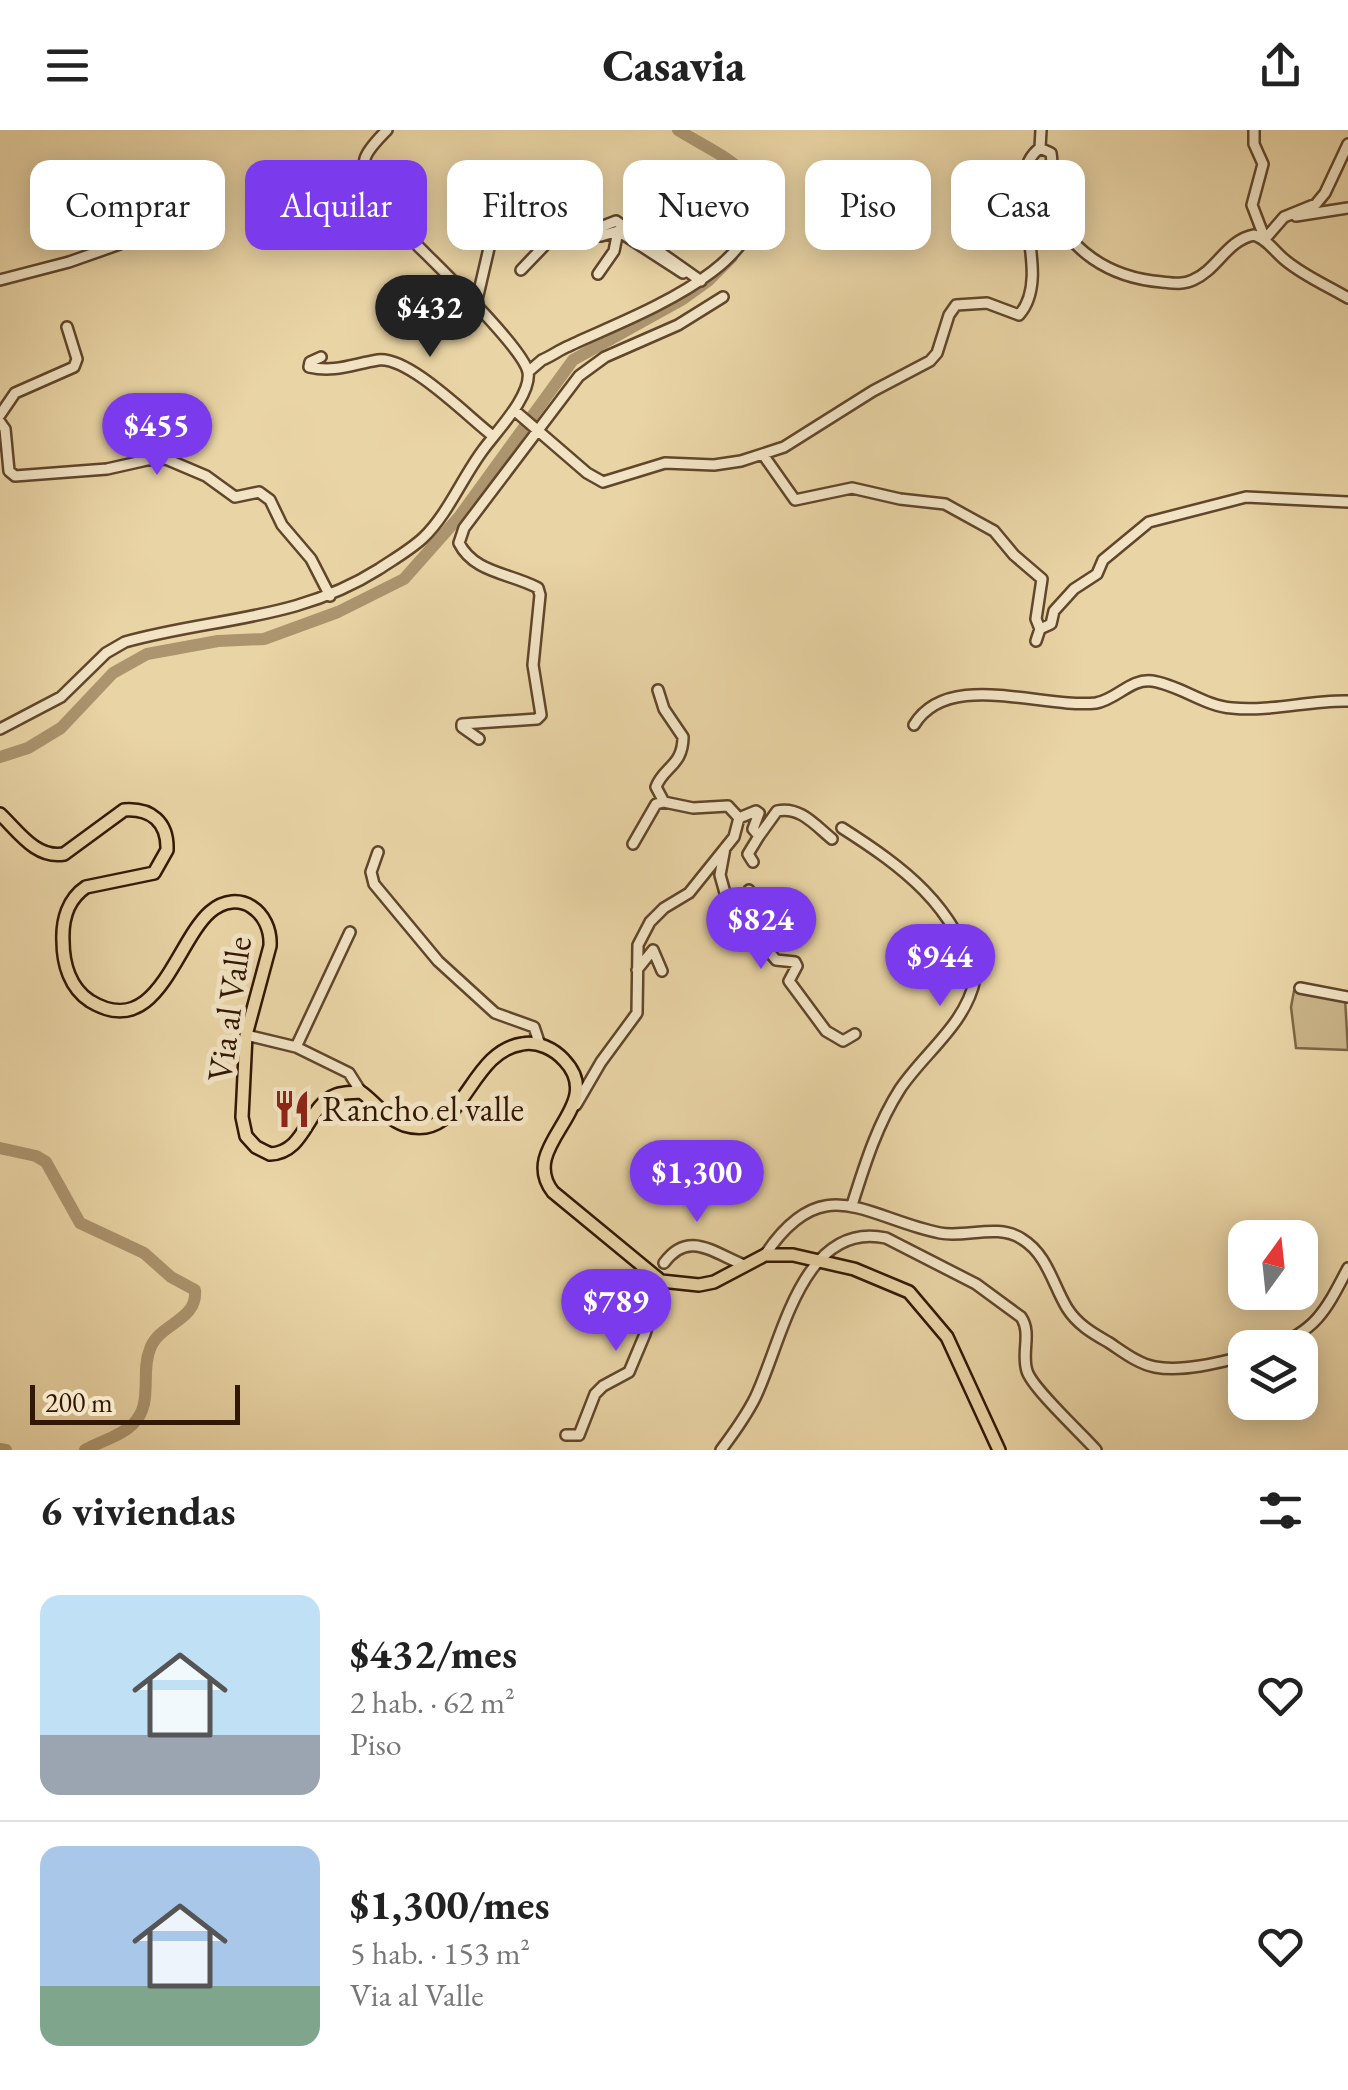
<!DOCTYPE html>
<html lang="es">
<head>
<meta charset="utf-8">
<style>
  body { margin:0; font-family:"EB Garamond",serif; background:#f6f6f6; color:#222; height:100vh; display:flex; flex-direction:column; font-size:38px; white-space:nowrap }
  * { box-sizing:border-box; margin:0 }
  p { font-size:32px; color:#767676 }
  .icon { flex:none; width:55px; height:55px; fill:none; stroke:currentColor; stroke-width:2; stroke-linecap:round; stroke-linejoin:round }
  .map { position:relative; height:1320px; overflow:hidden }
  .sheet { display:flex; flex-direction:column; background:#fff; flex:1 }
  .sheet>* { flex:none }
  .guide { position:absolute; left:30px; top:30px; width:1290px; height:90px; display:flex; gap:20px }
  .needle { width:65px; rotate:15deg }
  .tools { position:absolute; left:1228px; top:1090px; display:grid; gap:20px }
  .tools a { display:grid; place-items:center; width:90px; height:90px; border-radius:20px; background:#fff; box-shadow:0 5px 25px #0003; font-size:50px }
  .scale { position:absolute; left:30px; bottom:25px; width:210px; box-sizing:border-box; padding-left:10px; border:5px solid #321702; border-top:0; font-size:28px; line-height:35px; white-space:nowrap; color:#321702; -webkit-text-stroke:8px #f1e3c4; paint-order:stroke }
  .price { position:absolute; translate:-50% -85px; padding:0 22px; border-radius:35px; background:#7c3aed; color:#fff; font-size:32px; line-height:65px; filter:drop-shadow(0 2px 5px #0008) }
  .price::after { content:''; position:absolute; left:50%; top:60px; width:30px; height:22px; margin-left:-15px; background:inherit; clip-path:polygon(0 0,100% 0,50% 100%) }
  .price.on { background:#222; color:#fff }
  ul { padding:0; list-style:none }
  li { display:flex; align-items:center; gap:30px; height:250px; padding:0 40px }
  li+li { border-top:2px solid #e0e0e0 }
  li span { display:grid; place-items:center; flex:none; width:280px; height:200px; border-radius:20px; color:#555 }
  li>.icon { margin-inline-start:auto }
  span .icon { width:120px; height:120px; fill:#fffc; stroke-width:1 }
  li b { font-size:42px }
  h2 { display:flex; justify-content:space-between; align-items:center; height:120px; padding:0 40px; font-size:42px }
  .pill { padding:0 35px; border-radius:20px; background:#fff; box-shadow:0 5px 25px #0003; font-size:35px; line-height:90px }
  .pill.on { background:#7c3aed; color:#fff }
  header { display:flex; justify-content:space-between; align-items:center; height:130px; padding:0 40px; background:#fff; font-size:45px; font-weight:800 }
  .map>svg:first-child { display:block }
  .green { fill:#cab489; stroke:#7e6646; stroke-width:2.5 }
  .lines { fill:none; stroke-linecap:round; stroke-linejoin:round }
  .river { stroke:#ab946e; stroke-width:12 }
  .minor-casing { stroke:#60462b; stroke-width:14 }
  .major-casing { stroke:#321702; stroke-width:16 }
  .minor { stroke:#f1e3c4; stroke-width:9 }
  .major { stroke:#e9d4a5; stroke-width:11 }
  .labels { text-anchor:middle; stroke-width:10; stroke-linejoin:round; paint-order:stroke }
  .street-label { font-size:35px; fill:#321702; stroke:#f1e3c4 }
  .poi-label { font-size:35px; fill:#321702; stroke:#f1e3c4; text-anchor:start }
</style>
</head>
<body>
<header><svg class="icon" aria-label="menu" viewBox="0 0 24 24"><path d="M4 6h16M4 12h16M4 18h16"/></svg>Casavia<svg class="icon" aria-label="share" viewBox="0 0 24 24"><path d="M12 15V3M7 8l5-5 5 5M5 13v7h14v-7"/></svg></header>
<div class="map">
<svg width="1348" height="1320" viewBox="0 0 1348 1320">
  <rect width="100%" height="100%" fill="#e9d4a5"/>
  <filter id="stains"><feTurbulence type="fractalNoise" baseFrequency=".002" numOctaves="4"/><feColorMatrix values="0 0 0 0 .2 0 0 0 0 .09 0 0 0 0 .02 0 0 0 .5 -.17"/></filter>
  <radialGradient id="worn" r=".72"><stop offset=".6" stop-color="#630" stop-opacity="0"/><stop offset="1" stop-color="#630" stop-opacity=".3"/></radialGradient>
  <path class="green" d="M1294,861L1345,868L1348,920L1296,918L1291,877Z"/>
  <g class="lines">
    <path class="river" d="M678,0C719,26 784,47 747,106
      M0,627L28,618L61,598L113,543L147,524L218,511L264,509L338,482L404,449L459,387L573,230L683,169L708,151L732,127
      M0,1018L36,1026L46,1032L80,1093L144,1123L171,1147L195,1160C198,1191 159,1193 150,1219C140,1243 154,1274 133,1294C120,1307 100,1311 85,1320
      M0,1319L6,1320"/>
    <g class="minor-casing">
      <path id="minor" d="M1254,0V14L1263,34L1252,75L1265,109
        M1040,18L1041,0
        M510,47L591,96L598,98L616,91L701,151
        M567,49L594,62L577,88
        M527,70L531,67L567,92L601,106L618,101L683,143
        M1296,86L1348,78
        M1265,109L1284,87L1316,74L1325,63L1348,14
        M521,140L567,92
        M598,144L614,121L618,101
        M0,150L69,132L120,114
        M476,174L493,101L482,93
        M321,227L310,232L309,237C335,243 353,234 378,230C409,226 468,287 493,306
        M528,242L542,230C552,226 559,220 569,216C619,191 794,132 745,50
        M514,280L587,343L603,352L665,333L714,335L741,331L784,317L873,261L930,231L937,223L949,185L956,175L987,173L1019,185C1057,143 997,49 1040,18L1051,23C1054,38 1048,54 1052,70C1064,121 1112,148 1162,152C1172,153 1183,155 1193,150C1217,140 1227,110 1254,105C1268,110 1274,121 1285,130C1304,146 1328,156 1348,168
        M0,285L15,263L74,237L77,229L67,197
        M0,292L5,299L9,341L15,346L107,339L147,330L166,329L206,346L235,367L259,362L270,370L282,395L311,429L330,466
        M764,326L795,370L852,358L900,369L945,374L994,401L1014,425L1042,449L1036,489L1040,499L1036,511
        M1040,499L1051,494L1054,481L1074,459L1097,444L1103,430L1149,392L1246,367L1348,372
        M658,560L664,579L683,607C683,636 663,637 656,657L664,672
        M914,595C948,539 1042,579 1096,573C1116,570 1131,548 1152,551C1180,555 1204,576 1232,578C1271,582 1310,570 1348,571
        M0,599L61,567L106,523L125,512C215,487 297,491 379,439C394,429 410,420 423,408C448,384 462,348 483,320C496,302 532,265 528,242C523,218 439,137 418,116L414,109L413,69L404,74L391,110L381,107C380,94 387,80 385,67C379,32 341,46 387,0
        M479,609L462,597V594L537,589L541,585L533,535L540,465L538,458C510,443 474,443 459,413L464,398L579,246L605,227L678,195L723,167
        M739,688L756,681L759,683L753,699L759,706L777,681C800,676 815,695 832,709
        M842,698C903,737 955,775 975,849C966,894 924,923 900,959C877,995 865,1034 852,1075
        M725,718L720,745L727,770L776,830L795,832L797,836L789,851L826,901L843,911L855,904
        M378,722L371,742L374,754L438,831L495,883L534,897L540,915
        M753,732L748,724L759,706
        M742,788L749,760
        M350,802L296,917L349,943L361,962
        M637,840L653,820L662,841
        M1300,858L1348,867
        M246,905L296,917
        M576,975L601,932L637,883L638,815L650,792L664,778L689,763L734,707L739,688L728,676L693,678L664,672L656,674L633,714
        M765,1125C823,1038 866,1088 940,1103C966,1108 998,1093 1022,1109C1047,1124 1053,1155 1067,1178C1077,1194 1092,1203 1108,1212C1122,1221 1138,1234 1155,1237C1182,1242 1218,1233 1245,1226
        M664,1133C688,1100 712,1122 744,1135
        M1271,1218C1317,1200 1326,1180 1348,1138
        M566,1305H579L595,1264L603,1256L629,1242L645,1204L661,1151
        M721,1320C733,1304 746,1286 755,1268C782,1213 801,1090 886,1108L976,1154L1021,1187C1032,1203 1021,1223 1027,1241C1032,1258 1082,1304 1096,1320"/>
    </g>
    <g class="major-casing">
      <path id="major" d="M0,684C18,701 36,729 64,724L124,680C151,678 168,692 167,720L154,743L86,757C68,769 62,790 63,811C63,834 70,858 90,871C157,912 175,813 210,782C239,757 272,782 270,816L246,905L242,987L246,1006L256,1017L270,1024C307,1022 306,976 336,965C344,962 353,963 361,962C375,972 387,989 404,995C464,1014 467,922 522,914C538,911 554,919 564,930C609,977 516,1015 553,1062L661,1151L699,1155L714,1152L765,1125H793L854,1139L909,1162L947,1207L999,1320"/>
    </g>
    <use href="#minor" class="minor"/>
    <use href="#major" class="major"/>
  </g>
  <defs>
    <g id="restaurant-bare" transform="scale(3)"><path d="M-5-6h1v4h1v-4h1v4h1v-4h1v5L-1.5 .5V6h-2V.5L-5-1ZM5-6V6H3V1.5H1.5Q1.5-4 5-6Z" fill="#8f2418" stroke="#f1e3c4" stroke-width="2.5" paint-order="stroke"/></g>
  </defs>
  <g fill-rule="evenodd">
    <use href="#restaurant-bare" x="292" y="979"/>
  </g>
  <g class="labels">
    <g class="street-label">
      <text transform="translate(229 879) rotate(-82)" y="12">Via al Valle</text>
    </g>
    <g class="poi-label">
      <text x="322" y="991">Rancho el valle</text>
    </g>
  </g>
  <rect width="100%" height="100%" filter="url(#stains)"/>
  <rect width="100%" height="100%" fill="url(#worn)"/>
</svg>
<div class="tools">
<a><svg class="needle" viewBox="-14 -14 28 28"><path d="M0-13l5 13h-10z" fill="#e53935"/><path d="M0 13l5-13h-10z" fill="#767676"/></svg></a>
<a><svg class="icon" aria-label="layers" viewBox="0 0 24 24"><path d="M12 4l9 5-9 5-9-5zM3 14l9 5 9-5"/></svg></a>
</div>
<div class="scale">200 m</div>
<b class="price on" style="left:430px;top:230px">$432</b>
<b class="price" style="left:157px;top:348px">$455</b>
<b class="price" style="left:761px;top:842px">$824</b>
<b class="price" style="left:940px;top:879px">$944</b>
<b class="price" style="left:697px;top:1095px">$1,300</b>
<b class="price" style="left:616px;top:1224px">$789</b>
<div class="guide">
<a class="pill">Comprar</a>
<a class="pill on">Alquilar</a>
<a class="pill">Filtros</a>
<a class="pill">Nuevo</a>
<a class="pill">Piso</a>
<a class="pill">Casa</a>
</div>
</div>
<section class="sheet">
<h2>6 viviendas<svg class="icon" aria-label="filters" viewBox="0 0 24 24"><path d="M4 7h16M4 17h16"/><circle cx="9" cy="7" r="2"/><circle cx="15" cy="17" r="2"/></svg></h2>
<ul>
<li><span style="background:linear-gradient(#bfe0f5 70%,#9aa5b1 0)"><svg class="icon" aria-label="home" viewBox="0 0 24 24"><path d="M3 11l9-7 9 7M6 9v11h12V9"/></svg></span><div><b>$432/mes</b><p>2 hab. · 62 m²</p><p>Piso</p></div><svg class="icon" aria-label="heart" viewBox="0 0 24 24"><path d="M12 20l-8-8c-3-5 5-10 8-4 3-6 11-1 8 4z"/></svg></li>
<li><span style="background:linear-gradient(#a9c7e8 70%,#7fa58c 0)"><svg class="icon" aria-label="home" viewBox="0 0 24 24"><path d="M3 11l9-7 9 7M6 9v11h12V9"/></svg></span><div><b>$1,300/mes</b><p>5 hab. · 153 m²</p><p>Via al Valle</p></div><svg class="icon" aria-label="heart" viewBox="0 0 24 24"><path d="M12 20l-8-8c-3-5 5-10 8-4 3-6 11-1 8 4z"/></svg></li>
</ul>
</section>
</body>
</html>
